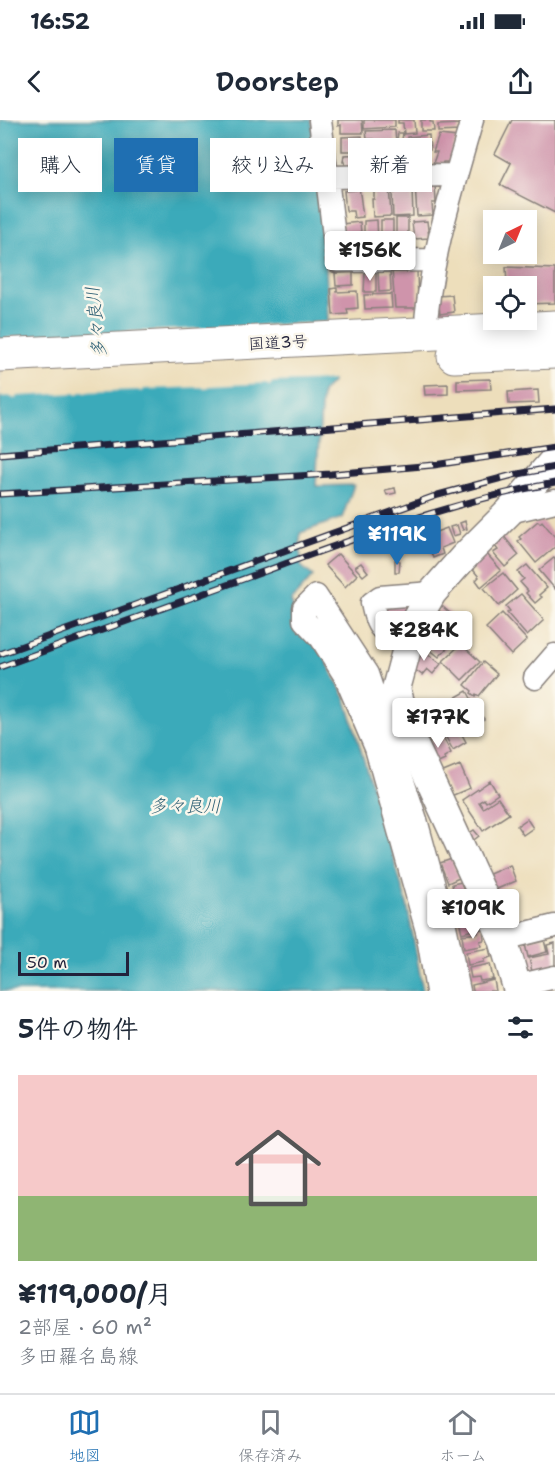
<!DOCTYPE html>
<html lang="ja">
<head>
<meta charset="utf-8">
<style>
  body { margin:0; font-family:"Shantell Sans","Klee One",sans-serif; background:#f2f2f3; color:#1f2937; height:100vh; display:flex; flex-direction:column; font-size:22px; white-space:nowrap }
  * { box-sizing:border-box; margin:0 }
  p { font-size:20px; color:#747a83 }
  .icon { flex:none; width:33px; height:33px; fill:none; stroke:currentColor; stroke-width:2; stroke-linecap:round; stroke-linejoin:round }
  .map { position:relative; height:871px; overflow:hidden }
  .drawer { display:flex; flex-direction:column; background:#fff; flex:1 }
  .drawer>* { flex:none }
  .hud { position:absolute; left:18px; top:18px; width:519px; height:54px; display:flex; gap:12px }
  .needle { width:39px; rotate:43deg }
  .fabs { position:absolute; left:483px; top:90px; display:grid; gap:12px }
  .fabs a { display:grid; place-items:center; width:54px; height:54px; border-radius:0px; background:#fff; box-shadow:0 3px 15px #0003; font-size:30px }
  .scale { position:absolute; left:18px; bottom:15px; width:111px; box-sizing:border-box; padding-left:6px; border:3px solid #22223b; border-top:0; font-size:16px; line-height:21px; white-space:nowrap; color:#22223b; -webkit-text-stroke:4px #fbf7ec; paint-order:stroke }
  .price { position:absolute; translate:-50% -51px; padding:0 14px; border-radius:6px; background:#fff; color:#222; font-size:20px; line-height:39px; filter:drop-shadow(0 2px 3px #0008) }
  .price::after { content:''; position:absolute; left:50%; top:36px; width:18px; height:14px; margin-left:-9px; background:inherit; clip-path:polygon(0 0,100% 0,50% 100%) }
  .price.selected { background:#1f6fb2; color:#fff }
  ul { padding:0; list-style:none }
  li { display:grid; align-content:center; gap:12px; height:318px; padding:0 18px }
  li span { display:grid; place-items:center; height:186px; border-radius:0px; color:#555 }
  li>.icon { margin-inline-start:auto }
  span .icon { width:108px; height:108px; fill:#fffc; stroke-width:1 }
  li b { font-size:26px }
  h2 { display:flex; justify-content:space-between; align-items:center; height:72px; padding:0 18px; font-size:26px }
  .pill { padding:0 21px; border-radius:0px; background:#fff; box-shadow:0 3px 15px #0003; font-size:21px; line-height:54px }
  .pill.selected { background:#1f6fb2; color:#fff }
  .status { display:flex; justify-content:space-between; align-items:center; height:42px; padding:0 30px; background:#fff; direction:ltr }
  .status svg { height:16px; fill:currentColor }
  header { display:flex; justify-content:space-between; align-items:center; height:78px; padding:0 18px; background:#fff; font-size:27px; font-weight:600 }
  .dock { display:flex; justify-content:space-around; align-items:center; height:84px; border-top:2px solid #e0e1e3; background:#fff; font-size:16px; color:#747a83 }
  .dock a { display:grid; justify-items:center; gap:3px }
  .dock .selected { color:#1f6fb2 }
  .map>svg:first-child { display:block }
  .water { fill:#3baaba; stroke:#2e667a; stroke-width:1.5 }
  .pier { fill:#eddebb }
  .building { fill:#cf94ab }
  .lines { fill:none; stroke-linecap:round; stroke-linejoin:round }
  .minor-casing { stroke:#88807b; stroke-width:25 }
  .major-casing { stroke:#88807b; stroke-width:31 }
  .highway-casing { stroke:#88807b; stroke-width:35 }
  .minor { stroke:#fff; stroke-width:22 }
  .major { stroke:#fff; stroke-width:28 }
  .highway { stroke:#fff; stroke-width:33 }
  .rail-casing { stroke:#22223b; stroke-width:7 }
  .rail { stroke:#fbf7ec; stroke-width:4.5; stroke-dasharray:14; stroke-linecap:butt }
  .labels { text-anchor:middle; stroke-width:5; stroke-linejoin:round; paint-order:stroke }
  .street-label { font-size:16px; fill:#22223b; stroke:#fbf7ec }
  .water-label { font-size:18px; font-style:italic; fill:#2d5f74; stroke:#fbf7ec }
</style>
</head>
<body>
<div class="status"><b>16:52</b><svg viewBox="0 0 49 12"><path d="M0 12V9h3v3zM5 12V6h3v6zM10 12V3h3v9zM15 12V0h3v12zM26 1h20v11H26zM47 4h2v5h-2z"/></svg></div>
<header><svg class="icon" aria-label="back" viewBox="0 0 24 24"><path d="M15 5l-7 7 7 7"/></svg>Doorstep<svg class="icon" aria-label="share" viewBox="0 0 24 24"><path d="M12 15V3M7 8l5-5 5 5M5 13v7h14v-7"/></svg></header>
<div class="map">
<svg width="555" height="871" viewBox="0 0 555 871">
  <rect width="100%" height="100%" fill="#fbf7ec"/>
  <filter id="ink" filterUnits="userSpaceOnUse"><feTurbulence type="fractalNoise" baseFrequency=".0167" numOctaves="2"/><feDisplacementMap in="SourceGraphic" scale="12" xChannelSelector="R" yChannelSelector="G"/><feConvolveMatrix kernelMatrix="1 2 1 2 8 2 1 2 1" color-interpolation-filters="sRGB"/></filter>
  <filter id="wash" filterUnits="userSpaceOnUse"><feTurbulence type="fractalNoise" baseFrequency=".008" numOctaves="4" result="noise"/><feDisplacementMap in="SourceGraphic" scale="24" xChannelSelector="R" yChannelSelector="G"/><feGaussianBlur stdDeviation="1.35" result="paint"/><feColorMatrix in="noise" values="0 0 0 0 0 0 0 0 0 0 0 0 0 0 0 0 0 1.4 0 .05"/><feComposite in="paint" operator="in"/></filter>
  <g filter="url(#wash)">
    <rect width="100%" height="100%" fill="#eddebb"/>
    <path class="water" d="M0,0H311L324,87L328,204L333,261L322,273L316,366L354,365L342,398L300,413L301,446L313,456L291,481L297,500L319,527L346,580L407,784L423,871H0Z"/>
    <path class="pier" d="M331,202L336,261L331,260L273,262L269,265L267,263L210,266L205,269L202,267L144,269L142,272L138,270L80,272L77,275L75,273L17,276L15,279L9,276L0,277V221L9,218Z"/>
    <g id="blocks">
      <path class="building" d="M338,0H362L363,13H341V5L338,6Z
        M364,0H395V7L364,9Z
        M398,0H414L415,13L404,14L403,3H398Z
        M421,0H430V2H433L434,11H421Z
        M512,0H555V93L500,65L511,43L495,34Z
        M459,4V11L438,12V5Z
        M395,10L396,23L375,24L374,19H367L366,11Z
        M398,13H403L402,20H397Z
        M429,15L430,30L417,31V34L408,35L407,17Z
        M439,15L457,17L449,42H443L442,44L433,43L437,32H433Z
        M362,16V20H364L365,31H342V17Z
        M364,34L365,48L346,50L345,42H343L344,35Z
        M398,35H404L405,49H399Z
        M435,64L436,83H432L433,95L417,96L415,65Z
        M408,65V70L412,69L413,96L393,97L392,73H395V66Z
        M355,66H359L363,97L354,98L353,91H346L344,71L356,70Z
        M383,66H389L391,96L373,97L372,79H374V69L383,68Z
        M396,98H408V120H396Z
        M377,100L378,121H364V101Z
        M381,100H393V119H381Z
        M427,101L429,118L414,119L412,102Z
        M360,102L363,133L347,134L341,104Z
        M506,147L555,149V183L526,184V166H507Z
        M392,149H417L418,188H395Z
        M390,151L391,171L379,172L378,152Z
        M353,152V165L336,166L335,153Z
        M365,152H376V172H364Z
        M337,168V172L357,171L358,188L347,189L348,194L333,195L331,169Z
        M391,174L392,188L365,189L364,175Z
        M452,175L454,192L440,194L438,176Z
        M490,259L491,269L457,270V260Z
        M448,264V274L425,275L424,265Z
        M538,270L539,283L509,284L508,272Z
        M395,368L396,373L387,375L385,370Z
        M465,401L467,409L463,410L460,403Z
        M538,401L540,403L542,401L555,417V427L536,443L518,421L521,419L519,417Z
        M457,405L460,414L453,416L450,407Z
        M447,408L453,423L441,428L443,434L433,438L425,416Z
        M502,414L519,435L505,447L493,433L498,430L492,422Z
        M486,433L501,450L481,467L476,460L479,457L470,446Z
        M338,434L357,455L345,467L325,445Z
        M555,437V469L539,450Z
        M395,440L400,441L399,452H395Z
        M361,443L368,452L363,456L355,447Z
        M527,445L547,468L539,475L542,477L535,483L526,473L528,471L520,462L524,459L518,452Z
        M503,453L517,470L499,486L484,468Z
        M521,474L544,500L527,516L507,493L510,491L506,486Z
        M404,480L405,500L384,501L383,481Z
        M442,486L451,494L448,498L438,490Z
        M437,491L445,497L432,513L428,510L425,512Z
        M502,493L527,520L511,535L486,508Z
        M424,514L429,518L431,515L447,528L439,537L418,520Z
        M461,524L480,542L462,560L443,541Z
        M419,527L441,544L433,554L427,549L422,555L409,545Z
        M483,542L497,554L479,576L476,574L475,576L471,573L472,571L465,565Z
        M467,571L473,582L471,584L474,590L477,588L484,599L468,609L451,580Z
        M446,587L452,601L429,611L424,601L433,597L431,594Z
        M455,602L466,622L453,630L442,610Z
        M442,615L451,633L444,637L445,640L436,644L425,624Z
        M460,645L470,668L451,676L441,653Z
        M490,661L498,674L486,682L484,679L479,682L483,688L498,678L509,694L483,711L462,680Z
        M527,699L533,708L523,715L517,706Z
        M474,710L479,716L470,723L465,716Z
        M452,739L459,758L448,763L440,743Z
        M510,745L516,761L497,769L499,773L492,776L485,756Z
        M462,762L463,769H466L471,786L456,788L452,764Z
        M474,787L480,808L462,813L457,791Z
        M483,809L484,820L480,821L481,826L464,829L462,815L478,813V810Z
        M543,816L547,832L528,837L524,820Z
        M555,823V847L533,856L529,838L549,834L547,825Z
        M489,828L491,837L484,839V842L468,845L466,832Z
        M490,844L493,859L480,861L479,857L471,858L469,848Z
        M494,860L496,871H473L472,865Z"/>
    </g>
  </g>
  <g filter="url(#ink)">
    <use href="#blocks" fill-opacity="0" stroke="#88807b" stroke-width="1.5"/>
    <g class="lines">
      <g class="minor-casing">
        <path id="minor" d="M320,0L337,141L435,140
          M328,57L456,55
          M425,215C429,142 452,70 472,0
          M509,392L555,381
          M408,520C381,511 378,512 372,483L380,477L432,473
          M535,558L555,535
          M503,819L555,806
          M517,866L555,857
          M437,871L427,811L376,628L345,556L321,518L304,500V488L316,476L367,554L416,700L445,806L459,871"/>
      </g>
      <g class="major-casing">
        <path id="major" d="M518,871L503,819L412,621L396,569L413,506L432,473L463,438L509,392L555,339"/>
      </g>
      <g class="highway-casing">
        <path id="highway" d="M0,235L555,207
          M454,236L555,232"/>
      </g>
      <use href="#minor" class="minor"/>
      <use href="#major" class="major"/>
      <use href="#highway" class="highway"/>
      <g class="rail-casing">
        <path id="rail" d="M0,334L555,289
          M0,374L331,354L434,345L555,327
          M0,534L438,375L513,355L555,347
          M0,547C94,513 188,479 282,445C371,413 461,379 555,363"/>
      </g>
      <use href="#rail" class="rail"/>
    </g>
  </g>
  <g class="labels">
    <g class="street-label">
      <text transform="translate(278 222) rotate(-3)" y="6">国道3号</text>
    </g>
    <g class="water-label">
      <text transform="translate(96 202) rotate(-96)" y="6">多々良川</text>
      <text x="185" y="692">多々良川</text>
    </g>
  </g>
</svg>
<div class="fabs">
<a><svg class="needle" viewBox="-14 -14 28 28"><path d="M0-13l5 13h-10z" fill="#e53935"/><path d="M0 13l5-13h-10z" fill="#747a83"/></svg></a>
<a><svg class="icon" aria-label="locate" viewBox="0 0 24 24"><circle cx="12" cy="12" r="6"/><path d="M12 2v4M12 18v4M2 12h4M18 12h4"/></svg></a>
</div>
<div class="scale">50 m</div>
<b class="price" style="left:370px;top:162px">¥156K</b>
<b class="price selected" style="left:397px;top:446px">¥119K</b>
<b class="price" style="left:424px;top:542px">¥284K</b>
<b class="price" style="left:438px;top:629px">¥177K</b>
<b class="price" style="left:473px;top:820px">¥109K</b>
<div class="hud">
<a class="pill">購入</a>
<a class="pill selected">賃貸</a>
<a class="pill">絞り込み</a>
<a class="pill">新着</a>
</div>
</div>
<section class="drawer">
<h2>5件の物件<svg class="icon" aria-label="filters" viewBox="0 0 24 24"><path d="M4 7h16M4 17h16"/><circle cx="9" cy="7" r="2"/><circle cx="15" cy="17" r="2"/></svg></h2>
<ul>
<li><span style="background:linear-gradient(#f6c9c9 65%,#8fb573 0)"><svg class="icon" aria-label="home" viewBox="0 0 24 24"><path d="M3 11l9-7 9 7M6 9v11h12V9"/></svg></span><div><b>¥119,000/月</b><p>2部屋 · 60 m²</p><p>多田羅名島線</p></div></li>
</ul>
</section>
<nav class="dock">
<a class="selected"><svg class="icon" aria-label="map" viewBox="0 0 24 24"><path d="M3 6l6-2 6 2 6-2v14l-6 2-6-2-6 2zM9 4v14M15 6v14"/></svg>地図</a>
<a><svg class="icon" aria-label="saved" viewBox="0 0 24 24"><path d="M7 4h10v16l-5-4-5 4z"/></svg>保存済み</a>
<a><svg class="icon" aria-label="home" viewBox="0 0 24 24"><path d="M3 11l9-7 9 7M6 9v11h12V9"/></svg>ホーム</a>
</nav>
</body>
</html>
